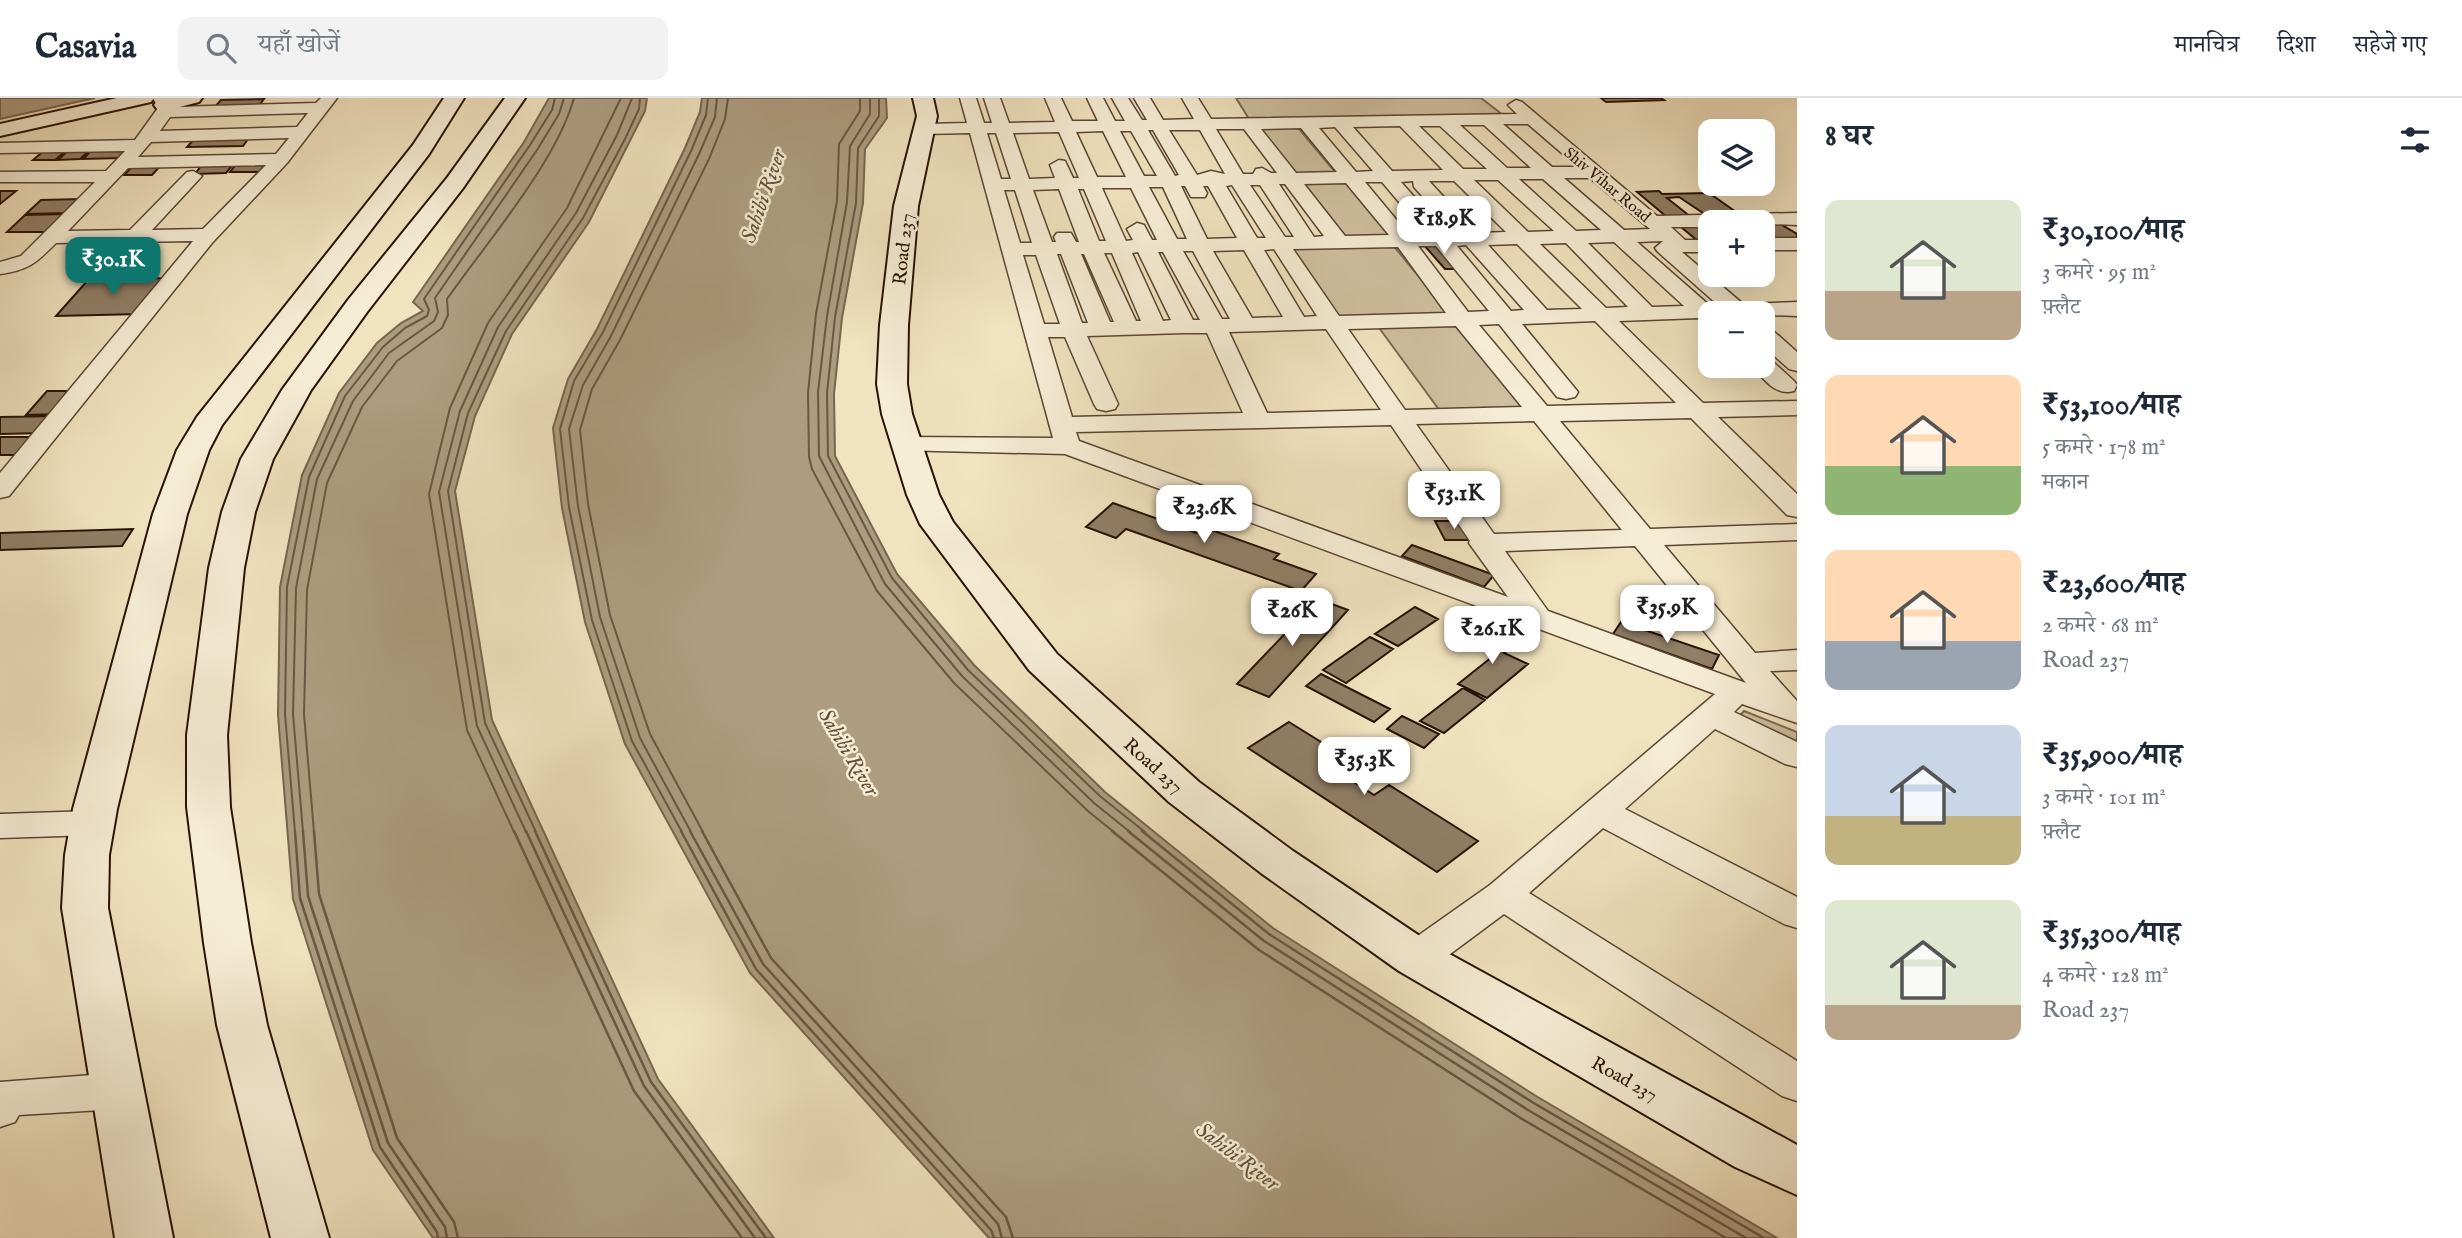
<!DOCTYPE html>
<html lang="hi">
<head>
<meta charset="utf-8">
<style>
  body { margin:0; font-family:"IM FELL English","Noto Serif Devanagari",serif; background:#f2f2f3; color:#1f2937; height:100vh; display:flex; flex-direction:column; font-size:26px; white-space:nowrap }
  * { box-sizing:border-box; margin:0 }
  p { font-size:23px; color:#747a83 }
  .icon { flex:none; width:38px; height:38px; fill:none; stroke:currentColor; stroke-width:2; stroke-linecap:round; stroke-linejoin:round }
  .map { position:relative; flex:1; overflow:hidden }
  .sheet { display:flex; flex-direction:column; background:#fff; width:665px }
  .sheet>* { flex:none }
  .buttons { position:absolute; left:1698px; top:21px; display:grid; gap:14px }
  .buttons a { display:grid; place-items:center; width:77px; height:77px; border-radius:14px; background:#fff; box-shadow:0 7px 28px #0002; font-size:35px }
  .price { position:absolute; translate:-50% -60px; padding:0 16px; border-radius:14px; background:#fff; color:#222; font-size:23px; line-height:46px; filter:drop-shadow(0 2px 4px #0008) }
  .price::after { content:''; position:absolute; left:50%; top:42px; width:21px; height:16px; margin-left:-10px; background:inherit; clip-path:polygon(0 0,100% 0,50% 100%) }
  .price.active { background:#0f766e; color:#fff }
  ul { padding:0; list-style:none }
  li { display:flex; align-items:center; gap:21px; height:175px; padding:0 28px }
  li span { display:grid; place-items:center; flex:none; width:196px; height:140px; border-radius:14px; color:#555 }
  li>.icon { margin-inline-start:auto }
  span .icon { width:84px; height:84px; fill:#fffc; stroke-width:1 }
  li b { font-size:30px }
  h2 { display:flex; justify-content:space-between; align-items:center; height:84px; padding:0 28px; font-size:30px }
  header { display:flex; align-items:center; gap:42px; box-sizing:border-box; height:98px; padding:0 35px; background:#fff; border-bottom:2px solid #e0e1e3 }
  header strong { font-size:33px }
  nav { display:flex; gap:38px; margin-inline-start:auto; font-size:24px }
  .search { width:490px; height:63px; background:#f2f2f3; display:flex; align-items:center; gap:18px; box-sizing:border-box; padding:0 24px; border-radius:14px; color:#747a83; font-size:26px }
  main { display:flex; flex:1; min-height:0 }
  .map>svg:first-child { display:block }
  .green { fill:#cfbfa0; stroke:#7c6853; stroke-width:2 }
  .water { fill:#ad9c80; stroke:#78654f; stroke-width:2 }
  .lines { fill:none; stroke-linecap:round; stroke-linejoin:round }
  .shore-far1 { stroke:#6b5743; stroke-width:2 }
  .shore { stroke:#6b5743; stroke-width:2.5 }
  .building { fill:#917f66; stroke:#291206; stroke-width:2 }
  .street-casing { stroke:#5b4634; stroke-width:3 }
  .secondary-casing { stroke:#291206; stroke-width:4 }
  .street { fill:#f6edd5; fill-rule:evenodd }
  .secondary { fill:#f6edd5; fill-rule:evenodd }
  .labels { text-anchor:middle; stroke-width:5; stroke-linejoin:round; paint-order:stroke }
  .far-street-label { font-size:16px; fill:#291206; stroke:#f6edd5 }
  .street-label { font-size:19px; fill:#291206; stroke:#f6edd5 }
  .water-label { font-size:21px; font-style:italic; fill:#64503d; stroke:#f6edd5 }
</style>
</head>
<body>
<header>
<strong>Casavia</strong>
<div class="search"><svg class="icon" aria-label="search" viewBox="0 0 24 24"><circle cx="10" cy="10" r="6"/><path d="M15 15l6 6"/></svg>यहाँ खोजें</div>
<nav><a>मानचित्र</a><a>दिशा</a><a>सहेजे गए</a></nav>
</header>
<main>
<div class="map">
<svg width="1797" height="1140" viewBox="0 0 1797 1140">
  <rect width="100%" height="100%" fill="#f1e3bf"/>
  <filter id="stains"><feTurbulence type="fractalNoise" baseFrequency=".00286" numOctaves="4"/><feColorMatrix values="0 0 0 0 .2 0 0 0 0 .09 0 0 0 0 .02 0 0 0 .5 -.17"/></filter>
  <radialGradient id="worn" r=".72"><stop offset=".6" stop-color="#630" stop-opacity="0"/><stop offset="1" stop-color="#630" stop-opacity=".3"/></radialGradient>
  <path class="green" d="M1236,0H1481L1503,17L1249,21Z
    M1295,26L1336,75L1291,76L1253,27Z
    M1342,79L1392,139L1343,140L1297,80Z
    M1392,146L1449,215L1338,219L1290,149Z
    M1453,225L1524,310L1440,313L1377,227Z
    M1744,613L1797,634V651L1736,622Z"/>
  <path class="water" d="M0,0H95L0,21Z
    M549,0H647L645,13L589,124L512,236L475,318L455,393L492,622L658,981L774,1140H433L373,1052L293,801L278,617L280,489L302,377L339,295L377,245L401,225L423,213L413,204L524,44Z
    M702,0H886L887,20L865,51L863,105L842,220L834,296L835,358L897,476L974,567L1105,694L1273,830L1536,998L1777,1140H989L750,875L625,646L585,524L562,410L553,330L568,281L597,231L685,50L700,14Z"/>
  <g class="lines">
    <path class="shore-far1" d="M860,0V13L839,46L837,103L816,216L808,295L809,359L812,371L877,493L954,585L1089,714L1114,734
      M870,0V16L850,48L847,104L827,218L818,294L819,358L885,486L962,578L1094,705L1130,734
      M879,0V18L858,50L856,105L835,219L827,295L828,358L892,480L968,572L1101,699L1145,734
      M295,734L285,616L287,489L309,379L345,298L383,249L405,230L427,218L429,212L424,201L530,47L552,12L555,0
      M303,734L293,616L296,490L317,381L353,303L389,255L434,223L438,214L435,200L537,52L559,16L564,0
      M314,734L304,616L307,492L327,385L362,309L397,263L442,230L448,217L447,201C486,145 556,65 574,0
      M514,734L467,632L429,396L450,310L488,225L567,110L621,0
      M526,734L477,628L439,394L460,313L498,229L576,115L617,37L632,0
      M536,734L485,625L448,393L468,315L506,233L583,120L625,41L639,11L640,0
      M682,734L632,643L592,522L569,409L560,331L574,283L603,234L691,53L706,17L708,0
      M691,734L640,640L600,519L578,408L569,331L583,287L611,238L699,56L715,19L717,0
      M703,734L650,636L610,517L588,406L580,332L592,291L620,242L709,61L725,21L728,0"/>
    <path class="shore" d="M295,733L300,800L380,1049L437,1134L438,1140
      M303,733L308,798L388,1045L445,1129L447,1140
      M314,733L319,796L397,1040L454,1124L458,1140
      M514,733L634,993L742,1140
      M526,733L644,988L755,1140
      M535,733L651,984L766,1140
      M681,733L756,871L991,1132L994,1140
      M690,733L763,866L998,1126L1002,1140
      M702,733L771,860L1006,1119L1013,1140
      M1112,733L1259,852L1522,1021L1726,1140
      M1128,733L1264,843L1528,1012L1746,1140
      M1142,733L1269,836L1532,1004L1764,1140"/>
  </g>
  <path class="building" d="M1601,0H1661L1664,2L1606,4Z
    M264,1L258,9L214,10L221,2Z
    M251,37L243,48L187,49L197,38Z
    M133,48L121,60L83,61L95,49Z
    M72,49H93L80,61L58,62Z
    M47,50H69L55,62H33Z
    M204,64H235L226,75L195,76Z
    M238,64H271L263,74H230Z
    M162,66L152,77H124L134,67Z
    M0,93H16L0,106Z
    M1659,93L1662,96L1709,95L1739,116L1706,117L1679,99L1667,100L1691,119L1668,120L1637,94Z
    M81,101L67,115L26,116L41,102Z
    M64,116L47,134H7L25,117Z
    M1675,124H1776H1710V130H1700L1704,133H1699L1710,139V144H1699Z
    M1777,124L1797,136V142L1762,143V125Z
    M1443,145L1465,171H1445L1423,146Z
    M168,180L141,216L56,218L88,182Z
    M47,293H80L60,316L26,317Z
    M57,318L44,335L0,336V319Z
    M0,339H37L21,357H0Z
    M1113,405L1197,435L1203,429L1279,456L1274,461L1316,476L1301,493L1126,431L1116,440L1086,429Z
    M1435,423H1462L1473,442H1445Z
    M133,431L122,448L0,452V435Z
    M1412,447L1494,477L1484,489L1402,458Z
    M1318,501L1348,512L1269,599L1237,586Z
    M1415,509L1438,521L1398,548L1375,536Z
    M1621,524L1719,557L1712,571L1613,536Z
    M1476,530L1513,547L1504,555L1528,566L1487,600L1458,586L1497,555L1464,539Z
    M1370,539L1393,551L1346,585L1323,572Z
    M1321,576L1390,611L1374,624L1306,588Z
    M1463,590L1485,602L1444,635L1420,623Z
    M1402,618L1439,636L1424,650L1387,631Z
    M1289,624L1366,672L1351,682L1374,697L1389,687L1478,743L1437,774L1248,650Z"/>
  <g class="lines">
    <g class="street-casing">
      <path id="street" d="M153,0H169L174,9L316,5L321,0H337L287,65L212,145L9,398L0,400V375L193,143L56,145C36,165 29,172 0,176V164L21,158L95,84H0V74L106,73L125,53L0,55V45L135,42L158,10ZM308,15L297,29L160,33L170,19ZM289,40L276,56L138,59L151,44ZM266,67L203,131L152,132L202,78L193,73L187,74L130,132L68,133L128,70Z
        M960,0H976L984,25H992L984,0H1000L1009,25L1055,24L1045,0H1061L1072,23H1098L1087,0H1103L1115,23H1125L1112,0H1128L1142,22H1147L1134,0H1150L1163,22L1194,21L1182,0H1198L1211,21L1517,16L1508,7L1516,2L1522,4L1657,118L1797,115V127L1710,124V129H1671L1685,142H1710V154H1682L1743,206L1797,204V218L1710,215V226L1699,220L1619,223L1703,305L1797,303V317L1718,319L1797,396V419L1787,417L1691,320L1560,323L1650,431L1797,426V442L1664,447L1755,555L1797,552V572L1770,573L1797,603V625L1742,606L1734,614L1797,644V669L1785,666L1715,631L1625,711L1797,799V830L1784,826L1603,730L1529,795L1797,963V1003L1782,998L1504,816L1430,871L1416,875L1402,871L1396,860L1402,849L1490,787L1715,596L1065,356L896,352L892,347L896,342L905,339L1053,340L970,35L924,36L915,31L924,26L967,25ZM1503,26H1528L1578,69H1552ZM1460,27H1484L1531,70H1507ZM1400,28L1443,72L1392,73L1353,29ZM1419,28H1440L1487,71H1463ZM1335,29L1373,73L1356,74L1319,30ZM1301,30L1337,74L1296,75L1261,31ZM1216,31H1244L1277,75H1271L1262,70L1256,71L1253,76H1243ZM1148,32H1153L1179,77L1175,78ZM1169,32H1200L1225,76L1211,73L1197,77ZM1103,33L1126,79H1097L1076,34ZM1120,33H1131L1157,78H1144ZM1059,34L1079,80H1073L1065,63L1059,62L1050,67L1055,80L1029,81L1013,35ZM987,35H996L1011,81H1001ZM1564,80H1590L1650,131L1624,132ZM1519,81H1543L1601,132L1576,133ZM1474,82H1498L1554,133L1528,134ZM1413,83L1414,89L1456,136H1447L1401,84ZM1429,83H1454L1506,134L1477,135ZM1365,84H1382L1426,136L1409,137ZM1346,85L1389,137L1345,138L1304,86ZM1279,86H1285L1324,138L1314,139ZM1232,87L1266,140H1257L1226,88ZM1250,87H1260L1294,139H1285ZM1181,88H1185L1191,99H1205L1207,95L1203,88H1208L1237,140L1207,141ZM1149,89H1163L1187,141H1177ZM1102,90H1131L1157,142H1152L1144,127L1137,125L1127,131L1133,142L1126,143ZM1059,91L1079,144H1076L1071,135H1057L1054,139L1056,144H1052L1033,92ZM1078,91H1084L1106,143H1099ZM1004,92H1015L1032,145H1020ZM1663,143L1655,150L1658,154L1718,207H1709L1637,144ZM1614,144L1684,208L1652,209L1588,145ZM1566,145L1628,209L1606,210L1540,146ZM1517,146L1582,211L1547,212L1488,147ZM1466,147L1524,212L1511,213L1457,148ZM1418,148H1436L1489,213L1468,214ZM1398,149L1446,215L1339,218L1293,151ZM1274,151L1317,218L1304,219L1264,152ZM1244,152L1283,219L1252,220L1213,153ZM1183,153H1193L1230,221H1222ZM1138,154L1171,222L1163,223L1132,155ZM1158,154H1163L1200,222H1193ZM1104,155H1112L1141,223H1136ZM1057,156H1061L1088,225H1082ZM1081,156H1084L1114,224H1110ZM1023,157H1036L1060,226H1044ZM1595,223L1676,305L1547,308L1479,227L1499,226L1557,299L1566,301L1575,299L1578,294L1522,226ZM1456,228L1522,309L1405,312L1348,231ZM1326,231L1381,312L1267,315L1229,234ZM1184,235H1207L1243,315L1072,319L1048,239H1065L1094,306L1097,311L1106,313L1115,311L1118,306L1087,238ZM1534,323L1622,432L1494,436L1416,326ZM1391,327L1470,443L1469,445L1508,499L1079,343L1076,334ZM1635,448L1746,585L1548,513L1505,453Z
        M1762,140H1797V152H1762Z
        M1762,228L1770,230L1797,254V273L1789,271L1762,247Z
        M1762,259L1770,261L1794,283L1797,287L1794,293C1776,298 1766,283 1754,271L1752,268H1762Z
        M92,713L105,716L110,725L105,734L92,737L0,740V716Z
        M118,975L133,980L139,993L133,1006L118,1011L19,1017L15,1024L0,1029V984Z"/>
    </g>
    <g class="secondary-casing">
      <path id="secondary" d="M117,0H154L151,4L0,38V26Z
        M168,0H202L199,4L164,13L157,11L154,7L157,3Z
        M444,0H464L429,56L222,327L209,352L187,416L117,711L109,757L108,810L173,1140H115L62,810L65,757L73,711L153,416L177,352L197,319L413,47Z
        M505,0H525L463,90L367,214L311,292L273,361L255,414L244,470L227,637L230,709L251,845L267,927L329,1140H271L217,927L204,845L187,709V637L209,470L222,414L241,361L282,292L348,202L447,80Z
        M913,0H933L937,18L918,108L908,227L907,286L912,316L939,397L953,424L1057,556L1199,684L1293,753L1433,847L1797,1047V1097L1735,1069L1399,873L1261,775L1169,704L1029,572L920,426L907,397L882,316L877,286L880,227L894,108L917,18Z"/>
    </g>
    <use href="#street" class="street"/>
    <use href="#secondary" class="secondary"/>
  </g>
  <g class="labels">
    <g class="far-street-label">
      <text transform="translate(1608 86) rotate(40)" y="6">Shiv Vihar Road</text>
    </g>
    <g class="street-label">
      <text transform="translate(902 151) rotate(-84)" y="7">Road 237</text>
      <text transform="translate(1154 667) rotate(42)" y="7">Road 237</text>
      <text transform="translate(1625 980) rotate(29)" y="7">Road 237</text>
    </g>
    <g class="water-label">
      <text transform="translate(763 98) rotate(-71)" y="7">Sahibi River</text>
      <text transform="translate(849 654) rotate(59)" y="7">Sahibi River</text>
      <text transform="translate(1238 1058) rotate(37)" y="7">Sahibi River</text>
    </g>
  </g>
  <rect width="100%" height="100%" filter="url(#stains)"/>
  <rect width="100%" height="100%" fill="url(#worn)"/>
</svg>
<div class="buttons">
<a><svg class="icon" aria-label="layers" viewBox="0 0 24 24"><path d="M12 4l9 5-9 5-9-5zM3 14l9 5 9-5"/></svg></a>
<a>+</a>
<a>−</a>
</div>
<b class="price" style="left:1444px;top:158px">₹18.9K</b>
<b class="price active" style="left:113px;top:199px">₹30.1K</b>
<b class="price" style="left:1454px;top:433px">₹53.1K</b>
<b class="price" style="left:1204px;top:447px">₹23.6K</b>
<b class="price" style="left:1667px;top:547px">₹35.9K</b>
<b class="price" style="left:1292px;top:550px">₹26K</b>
<b class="price" style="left:1492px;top:568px">₹26.1K</b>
<b class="price" style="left:1364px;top:699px">₹35.3K</b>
</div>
<section class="sheet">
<h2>8 घर<svg class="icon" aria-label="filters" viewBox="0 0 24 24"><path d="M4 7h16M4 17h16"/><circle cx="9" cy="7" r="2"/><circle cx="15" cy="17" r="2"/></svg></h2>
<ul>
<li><span style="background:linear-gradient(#dfe7d0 65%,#b9a48a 0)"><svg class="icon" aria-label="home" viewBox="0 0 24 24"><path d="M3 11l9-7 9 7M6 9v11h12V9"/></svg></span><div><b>₹30,100/माह</b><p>3 कमरे · 95 m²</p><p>फ़्लैट</p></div></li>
<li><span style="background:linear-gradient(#ffd9b3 65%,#8fb573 0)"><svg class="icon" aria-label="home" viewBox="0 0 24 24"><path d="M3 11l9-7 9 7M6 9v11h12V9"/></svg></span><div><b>₹53,100/माह</b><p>5 कमरे · 178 m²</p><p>मकान</p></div></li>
<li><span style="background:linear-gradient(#ffd9b3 65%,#9aa5b1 0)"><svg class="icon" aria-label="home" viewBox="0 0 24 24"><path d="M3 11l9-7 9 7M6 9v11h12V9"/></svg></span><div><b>₹23,600/माह</b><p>2 कमरे · 68 m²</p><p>Road 237</p></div></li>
<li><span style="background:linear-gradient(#c9d6e8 65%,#c2b280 0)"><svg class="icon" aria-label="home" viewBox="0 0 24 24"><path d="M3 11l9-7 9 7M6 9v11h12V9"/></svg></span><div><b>₹35,900/माह</b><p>3 कमरे · 101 m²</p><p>फ़्लैट</p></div></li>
<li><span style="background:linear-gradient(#dfe7d0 75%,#b9a48a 0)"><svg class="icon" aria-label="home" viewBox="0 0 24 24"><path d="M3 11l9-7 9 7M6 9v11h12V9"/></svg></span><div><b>₹35,300/माह</b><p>4 कमरे · 128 m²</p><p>Road 237</p></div></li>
</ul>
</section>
</main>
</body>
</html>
